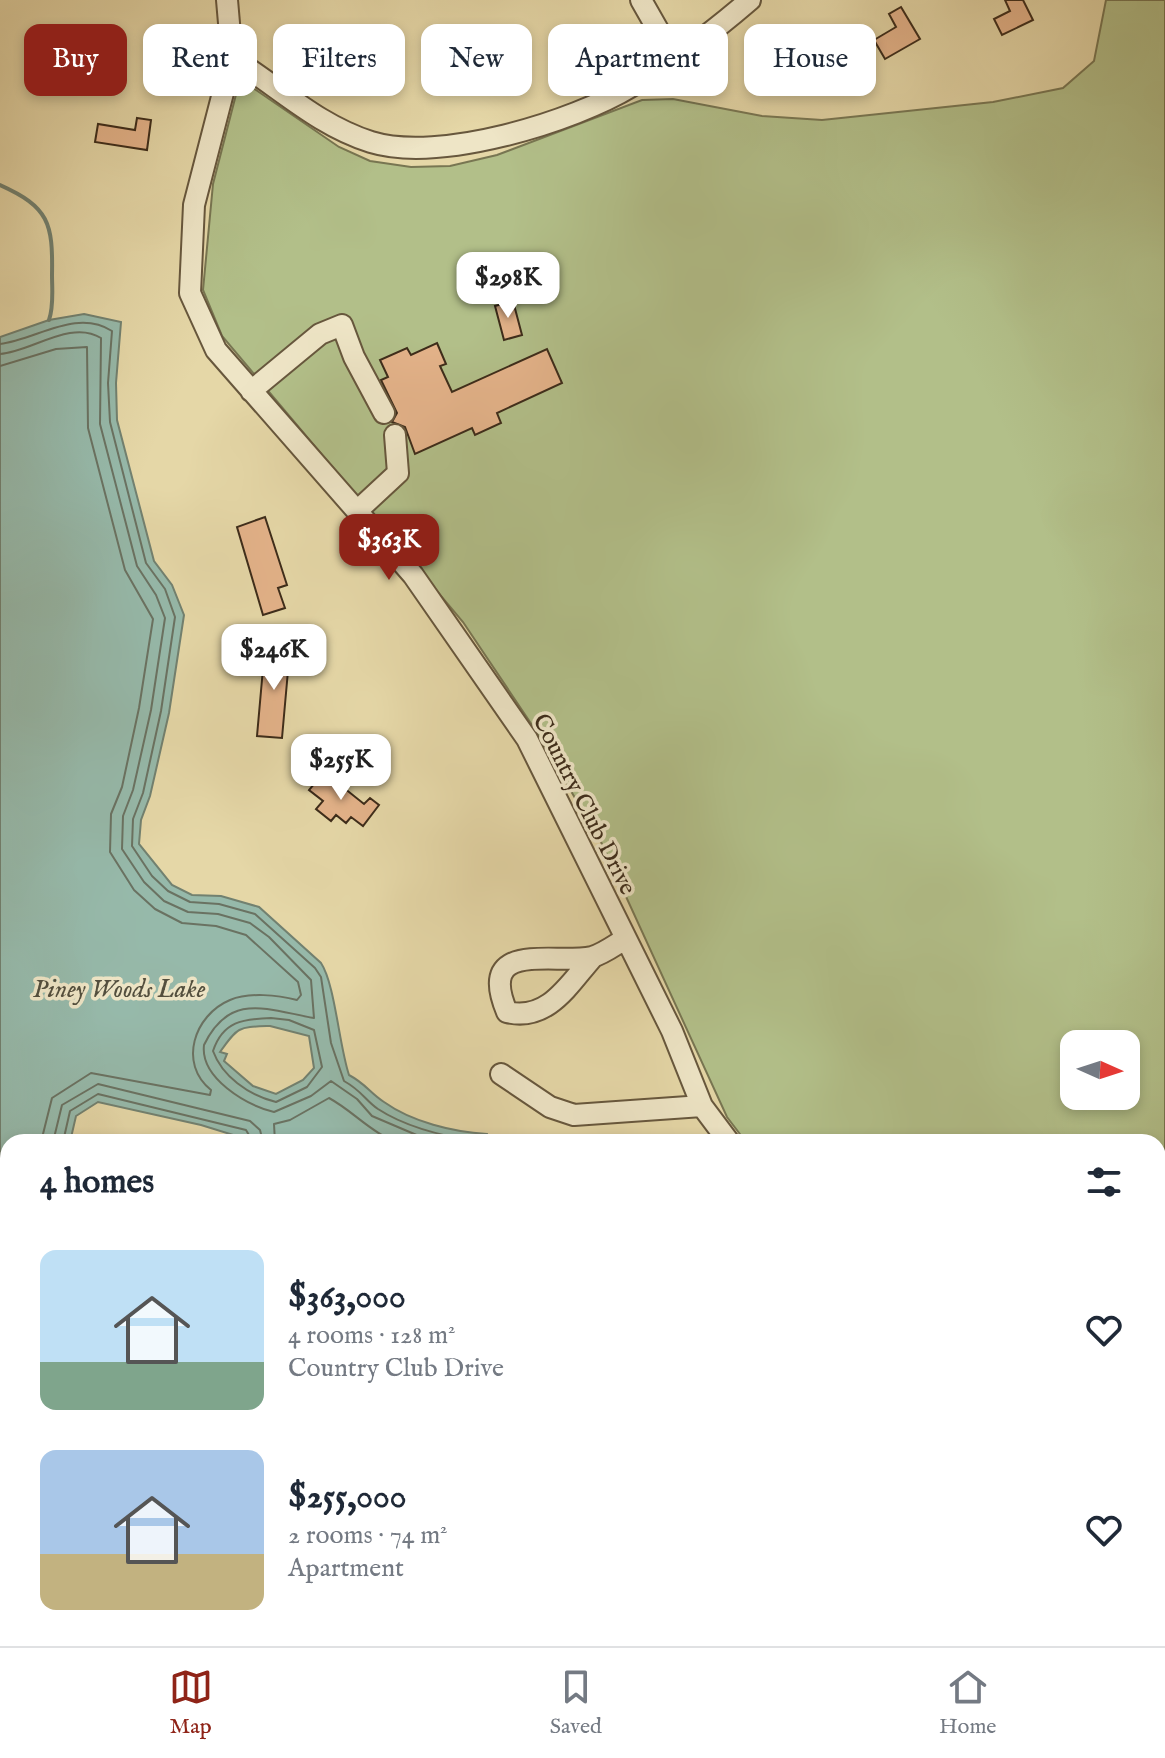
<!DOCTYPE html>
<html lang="en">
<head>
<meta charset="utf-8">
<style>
  body { margin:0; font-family:"IM FELL English",serif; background:#f2f2f3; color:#1f2937; height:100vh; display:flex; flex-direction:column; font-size:30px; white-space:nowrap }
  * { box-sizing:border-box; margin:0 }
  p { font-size:26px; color:#747a83 }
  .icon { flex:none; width:44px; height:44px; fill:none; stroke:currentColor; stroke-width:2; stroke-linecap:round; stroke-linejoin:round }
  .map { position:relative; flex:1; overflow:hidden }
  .side { position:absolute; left:0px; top:1134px; width:1166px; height:512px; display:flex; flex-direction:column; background:#fff; border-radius:24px 24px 0 0; box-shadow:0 4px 12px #0003 }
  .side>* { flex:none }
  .guide { position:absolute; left:24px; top:24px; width:1118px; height:72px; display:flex; gap:16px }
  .needle { width:52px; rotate:93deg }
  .controls { position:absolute; left:1060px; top:1030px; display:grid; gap:16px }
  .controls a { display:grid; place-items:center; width:80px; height:80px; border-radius:16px; background:#fff; box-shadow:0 4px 12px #0003; font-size:40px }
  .price { position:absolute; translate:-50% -68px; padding:0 18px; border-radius:16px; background:#fff; color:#222; font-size:26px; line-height:52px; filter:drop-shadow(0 2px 4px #0008) }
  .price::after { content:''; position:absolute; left:50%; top:48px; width:24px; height:18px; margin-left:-12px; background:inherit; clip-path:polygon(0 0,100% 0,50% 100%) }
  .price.selected { background:#8f2418; color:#fff }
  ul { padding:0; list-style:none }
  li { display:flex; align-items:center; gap:24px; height:200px; padding:0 40px }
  li span { display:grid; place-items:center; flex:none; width:224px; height:160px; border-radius:16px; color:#555 }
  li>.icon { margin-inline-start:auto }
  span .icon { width:96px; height:96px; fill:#fffc; stroke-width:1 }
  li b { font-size:34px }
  h2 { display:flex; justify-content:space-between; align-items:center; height:96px; padding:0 40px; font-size:34px }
  .chip { padding:0 28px; border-radius:16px; background:#fff; box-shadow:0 4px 12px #0003; font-size:28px; line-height:72px }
  .chip.selected { background:#8f2418; color:#fff }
  .tab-bar { display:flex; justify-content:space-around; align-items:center; height:112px; border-top:2px solid #e0e1e3; background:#fff; font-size:22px; color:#747a83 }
  .tab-bar a { display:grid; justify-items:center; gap:4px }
  .tab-bar .selected { color:#8f2418 }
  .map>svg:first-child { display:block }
  .green { fill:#b2bf89; stroke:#787652; stroke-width:2; fill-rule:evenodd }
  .water { fill:#96b9aa; stroke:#728170; stroke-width:2; fill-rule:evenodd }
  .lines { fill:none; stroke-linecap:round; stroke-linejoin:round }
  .shore { stroke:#6a7262; stroke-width:2 }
  .stream { stroke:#728170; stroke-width:4 }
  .building { fill:#e4b38a; stroke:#3d2c1a; stroke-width:2 }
  .minor-casing { stroke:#67573d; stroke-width:24 }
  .minor { stroke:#eee5c6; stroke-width:20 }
  .labels { text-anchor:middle; stroke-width:7; stroke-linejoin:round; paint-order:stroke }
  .street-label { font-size:24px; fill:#3d2c1a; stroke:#eee5c6 }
  .water-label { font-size:26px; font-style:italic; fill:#534f3e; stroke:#eee5c6 }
</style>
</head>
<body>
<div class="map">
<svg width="1165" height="1646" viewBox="0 0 1165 1646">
  <rect width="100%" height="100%" fill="#e5d7a7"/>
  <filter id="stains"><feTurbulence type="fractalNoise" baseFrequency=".0025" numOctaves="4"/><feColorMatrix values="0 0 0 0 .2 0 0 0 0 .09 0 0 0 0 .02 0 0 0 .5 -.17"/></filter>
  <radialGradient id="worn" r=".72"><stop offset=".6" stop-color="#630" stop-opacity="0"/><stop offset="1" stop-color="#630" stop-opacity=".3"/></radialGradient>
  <path class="green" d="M1106,0H1165V1646H572L583,1638H1158V1142H746L727,1117L601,842L532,725L463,622L222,336L203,290L213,184L240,79L339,147L370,161L411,167L450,166L497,155L642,100L673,99L762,116L822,120L993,102L1063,88L1094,61ZM1074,1044H1126V1096H1074Z"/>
  <path class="water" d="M84,314L121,322L116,383L117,420L154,561L172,585L184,615L169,713L150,796L141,820L139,844L172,885L192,895L221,896L259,907L321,963C335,984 339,1045 349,1075C366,1084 370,1093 384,1102C412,1122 453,1132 487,1134L489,1142H256L201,1125L98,1102L76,1116L70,1142H8V1388L0,1398V337L49,320ZM270,1026L309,1036L314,1068L303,1080L276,1094L253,1086L224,1061L227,1054L220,1052C238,1026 239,1027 270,1026Z
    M0,1562L8,1570V1638H84L97,1646H0Z"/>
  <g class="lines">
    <path class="shore" d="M0,344C36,340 76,308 112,331L108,383L110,422L146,563L165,589L175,617L161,711L143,793L133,819L132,846L152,876L168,891L190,902L219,904L255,914L315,968L321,977L331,1043L344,1081C362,1091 365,1100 378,1109C407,1128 447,1137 480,1142
      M0,354C31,352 71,319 101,338L100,424L137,566L156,595L165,618L151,710L133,790L123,816L122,849L144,882L164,901L188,912L218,914L250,923L269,937L311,980L314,1018C268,1010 230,991 204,1045C200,1078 246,1105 274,1112L311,1096L331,1081L357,1099L372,1116L433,1142
      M0,366L56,349L87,347L88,428L125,570L153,619L139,708L122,787L111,814L110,852L134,890L155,909L182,923L216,926L246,935L298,982L301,995L297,1000C278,995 249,992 230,1000C194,1015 178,1064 211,1090L210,1095L91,1073L52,1098L41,1142
      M271,1018L289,1020L314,1030L322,1067L307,1087L276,1102C248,1095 222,1076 213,1051C223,1021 243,1019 271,1018Z
      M53,1142L62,1105L98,1084L250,1121L260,1130L263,1142
      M63,1142L70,1111L98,1094L246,1130L253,1142
      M275,1142L274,1124L290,1120L329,1098C353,1111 369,1131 395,1142"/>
    <path class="stream" d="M0,185C49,207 53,223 52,275C52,289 54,306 49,320"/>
  </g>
  <path class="building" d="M1005,0H1023L1033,20L1002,35L994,19L1010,11Z
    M901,7L920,39L885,59L874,40L896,27L889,14Z
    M137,118L151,120L147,150L95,142L98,124L135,130Z
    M513,301L522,335L504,340L495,306Z
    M437,343L446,364L440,366L452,392L547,349L562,383L497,413L501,423L475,435L472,428L415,454L405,427L392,422L397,413L381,380L388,377L380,360L407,348L411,355Z
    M265,517L287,585L278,588L285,608L263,615L237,527Z
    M265,646L290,648L282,738L257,736Z
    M324,772L364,804L370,798L379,805L363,826L351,817L346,823L336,815L331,821L316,809L323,801L309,790Z"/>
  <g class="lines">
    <g class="minor-casing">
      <path id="minor" d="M227,0L232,58L194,205L190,293L216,350L413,575L527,739L672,1031L702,1106L729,1142
        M641,0L674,58
        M232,58C279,87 317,125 371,142C439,163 573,122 632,86C673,62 714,31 750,0
        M251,391L320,334L342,325L354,357L384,413
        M357,511L398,473L395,435
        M593,957C569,984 548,1022 507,1012C476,939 553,965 592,957C603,954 615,945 625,939
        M501,1074L550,1107L574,1115L702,1106
        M547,1646L552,1638"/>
    </g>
    <use href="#minor" class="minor"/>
  </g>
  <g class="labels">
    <g class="street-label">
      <text transform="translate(585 804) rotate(63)" y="8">Country Club Drive</text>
    </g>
    <g class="water-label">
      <text x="119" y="997">Piney Woods Lake</text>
    </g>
  </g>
  <rect width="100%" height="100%" filter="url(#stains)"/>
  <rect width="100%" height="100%" fill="url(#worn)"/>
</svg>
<div class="controls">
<a><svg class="needle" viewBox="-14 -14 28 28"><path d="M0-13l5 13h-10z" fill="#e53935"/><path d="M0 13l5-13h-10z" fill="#747a83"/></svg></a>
</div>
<b class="price" style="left:508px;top:320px">$298K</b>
<b class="price selected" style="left:389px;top:582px">$363K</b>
<b class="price" style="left:274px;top:692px">$246K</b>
<b class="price" style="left:341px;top:802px">$255K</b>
<div class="guide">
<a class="chip selected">Buy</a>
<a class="chip">Rent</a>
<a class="chip">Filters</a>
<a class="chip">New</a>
<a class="chip">Apartment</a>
<a class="chip">House</a>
</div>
<section class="side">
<h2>4 homes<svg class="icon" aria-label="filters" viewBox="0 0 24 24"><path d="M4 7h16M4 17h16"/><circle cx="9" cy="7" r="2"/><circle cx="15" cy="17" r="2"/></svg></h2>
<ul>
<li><span style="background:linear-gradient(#bfe0f5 70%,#7fa58c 0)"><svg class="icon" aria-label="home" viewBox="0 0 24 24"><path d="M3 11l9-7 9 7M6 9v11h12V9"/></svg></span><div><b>$363,000</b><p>4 rooms · 128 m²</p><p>Country Club Drive</p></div><svg class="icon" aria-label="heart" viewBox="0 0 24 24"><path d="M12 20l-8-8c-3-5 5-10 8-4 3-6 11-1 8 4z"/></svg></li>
<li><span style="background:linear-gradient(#a9c7e8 65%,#c2b280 0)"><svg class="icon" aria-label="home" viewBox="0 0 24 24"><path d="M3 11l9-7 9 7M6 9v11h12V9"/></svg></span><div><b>$255,000</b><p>2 rooms · 74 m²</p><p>Apartment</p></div><svg class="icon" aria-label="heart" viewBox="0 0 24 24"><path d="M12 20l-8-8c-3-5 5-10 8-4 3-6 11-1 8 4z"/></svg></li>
</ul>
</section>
</div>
<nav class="tab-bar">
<a class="selected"><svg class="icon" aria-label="map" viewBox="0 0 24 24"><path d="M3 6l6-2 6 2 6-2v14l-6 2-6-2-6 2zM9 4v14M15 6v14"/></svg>Map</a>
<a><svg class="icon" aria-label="saved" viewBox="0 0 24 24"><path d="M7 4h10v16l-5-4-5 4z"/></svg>Saved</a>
<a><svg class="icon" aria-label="home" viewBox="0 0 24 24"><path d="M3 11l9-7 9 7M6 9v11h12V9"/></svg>Home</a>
</nav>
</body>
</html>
